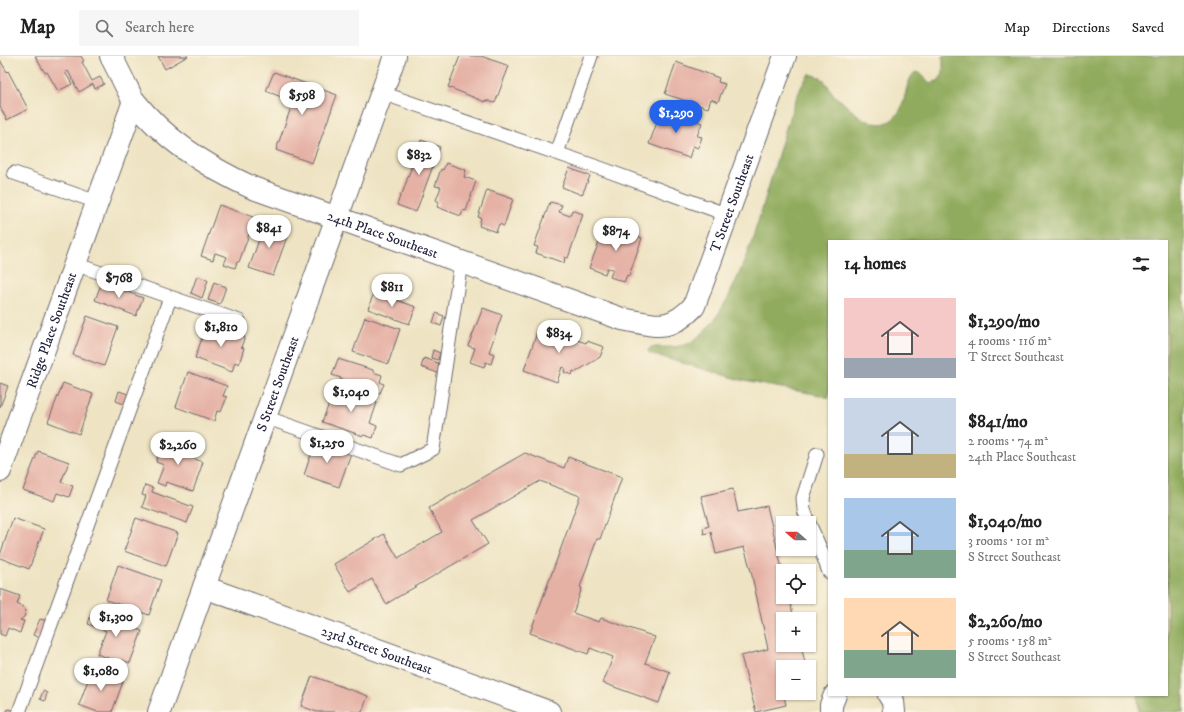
<!DOCTYPE html>
<html lang="en">
<head>
<meta charset="utf-8">
<style>
  body { margin:0; font-family:"IM FELL DW Pica",serif; background:#f6f6f6; color:#222; height:100vh; display:flex; flex-direction:column; font-size:15px; white-space:nowrap }
  * { box-sizing:border-box; margin:0 }
  p { font-size:13px; color:#767676 }
  .icon { flex:none; width:22px; height:22px; fill:none; stroke:currentColor; stroke-width:2; stroke-linecap:round; stroke-linejoin:round }
  .map { position:relative; flex:1; overflow:hidden }
  .sheet { position:absolute; left:828px; top:184px; width:340px; height:456px; display:flex; flex-direction:column; background:#fff; border-radius:0px; box-shadow:0 1px 3px #0004 }
  .sheet>* { flex:none }
  .needle { width:26px; rotate:290deg }
  .buttons { position:absolute; left:776px; top:460px; display:grid; gap:8px }
  .buttons a { display:grid; place-items:center; width:40px; height:40px; border-radius:0px; background:#fff; box-shadow:0 1px 3px #0004; font-size:20px }
  .price { position:absolute; translate:-50% -34px; padding:0 9px; border-radius:14px; background:#fff; color:#222; font-size:13px; line-height:26px; filter:drop-shadow(0 1px 2px #0008) }
  .price::after { content:''; position:absolute; left:50%; top:24px; width:12px; height:9px; margin-left:-6px; background:inherit; clip-path:polygon(0 0,100% 0,50% 100%) }
  .price.selected { background:#2563eb; color:#fff }
  ul { padding:0; list-style:none }
  li { display:flex; align-items:center; gap:12px; height:100px; padding:0 16px }
  li span { display:grid; place-items:center; flex:none; width:112px; height:80px; border-radius:0px; color:#555 }
  li>.icon { margin-inline-start:auto }
  span .icon { width:48px; height:48px; fill:#fffc; stroke-width:1 }
  li b { font-size:17px }
  h2 { display:flex; justify-content:space-between; align-items:center; height:48px; padding:0 16px; font-size:17px }
  header { display:flex; align-items:center; gap:24px; box-sizing:border-box; height:56px; padding:0 20px; background:#fff; border-bottom:1px solid #e0e0e0 }
  header strong { font-size:19px }
  nav { display:flex; gap:22px; margin-inline-start:auto; font-size:14px }
  .search { width:280px; height:36px; background:#f6f6f6; display:flex; align-items:center; gap:10px; box-sizing:border-box; padding:0 14px; border-radius:0px; color:#767676; font-size:15px }
  .map>svg:first-child { display:block }
  .forest { fill:#90ab5d; stroke:#59664c }
  .building { fill:#e5b1a5 }
  .lines { fill:none; stroke-linecap:round; stroke-linejoin:round }
  .lane-casing { stroke:#69666a; stroke-width:15 }
  .street-casing { stroke:#69666a; stroke-width:24 }
  .lane { stroke:#fff; stroke-width:13 }
  .street { stroke:#fff; stroke-width:22 }
  .labels { text-anchor:middle; stroke-width:3; stroke-linejoin:round; paint-order:stroke }
  .street-label { font-size:14px; fill:#22223b; stroke:#fcf5e5 }
</style>
</head>
<body>
<header>
<strong>Map</strong>
<div class="search"><svg class="icon" aria-label="search" viewBox="0 0 24 24"><circle cx="10" cy="10" r="6"/><path d="M15 15l6 6"/></svg>Search here</div>
<nav><a>Map</a><a>Directions</a><a>Saved</a></nav>
</header>
<div class="map">
<svg width="1184" height="656" viewBox="0 0 1184 656">
  <rect width="100%" height="100%" fill="#fcf5e5"/>
  <filter id="ink" filterUnits="userSpaceOnUse"><feTurbulence type="fractalNoise" baseFrequency=".025" numOctaves="2"/><feDisplacementMap in="SourceGraphic" scale="8" xChannelSelector="R" yChannelSelector="G"/><feConvolveMatrix kernelMatrix="1 2 1 2 8 2 1 2 1" color-interpolation-filters="sRGB"/></filter>
  <filter id="wash" filterUnits="userSpaceOnUse"><feTurbulence type="fractalNoise" baseFrequency=".012" numOctaves="4" result="noise"/><feDisplacementMap in="SourceGraphic" scale="16" xChannelSelector="R" yChannelSelector="G"/><feGaussianBlur stdDeviation="0.9" result="paint"/><feColorMatrix in="noise" values="0 0 0 0 0 0 0 0 0 0 0 0 0 0 0 0 0 1.4 0 .05"/><feComposite in="paint" operator="in"/></filter>
  <g filter="url(#wash)">
    <rect width="100%" height="100%" fill="#eee3c2"/>
    <path class="forest" d="M943,0H1184V656H1139L1138,639H1167V185H829V342L820,339L744,325L649,297L648,294L651,291C660,291 676,292 684,289C746,267 773,91 800,34C802,28 806,23 809,18C813,19 818,20 821,22C826,25 830,34 834,39C838,43 844,47 848,51C862,63 881,77 896,60C908,47 903,28 915,16L920,17L930,27L938,25L943,18Z"/>
    <g id="blocks">
      <path class="building" d="M35,0H81L84,5L82,6L92,25L100,21L104,28L95,33L93,28L79,36L68,15L65,16L72,28L58,35L47,16L45,17Z
        M158,0H188L165,13Z
        M460,0H481L509,10L495,47L485,44V46L448,31Z
        M0,4L7,16L8,15L28,53L7,64L0,51Z
        M676,6L719,22L718,26L725,28L718,46L711,43L708,52L665,38Z
        M274,16L337,39L312,107L276,94L294,43L284,40V42L266,35Z
        M662,53L702,67L697,80L702,81L698,92L693,90L689,102L649,88Z
        M421,84L440,91L416,156L397,149L401,137L402,138Z
        M446,107L466,114L464,121L476,125L466,155L463,154L461,160L437,151L439,146L436,144L441,131L435,130L441,113L443,114Z
        M569,112L590,120L582,139L562,131Z
        M487,134L513,143L504,170L499,168L496,176L479,170L481,162L478,161Z
        M550,146L562,149L559,156L570,160L572,154L583,158L568,202L565,201L564,207L536,197L538,191L534,190Z
        M219,149L253,161L250,169L252,170L239,206H237L235,212L224,208L227,201L215,197L213,204L201,200Z
        M616,164L626,167L623,175L642,182L629,220L627,219L624,226L610,221L613,213L607,212L605,218L589,212L606,168L614,171Z
        M268,165L288,172L286,177L288,178L273,220L249,212L264,170L266,171Z
        M197,220L208,224L202,242L191,237Z
        M102,226L143,242L136,260L95,244Z
        M214,226L226,231L220,248L208,244Z
        M374,236L416,251L409,268L368,253Z
        M483,252L502,259L489,296L494,298L491,308L486,306L484,311L470,306L475,292L468,290Z
        M436,257L444,260L441,270L433,267Z
        M87,260L118,271L104,310L73,299Z
        M365,261L400,273L388,308L353,296Z
        M207,268L245,281L241,291L244,292L239,308L235,306L232,316L195,302Z
        M540,268L557,274L556,277L586,287L587,285L604,291L600,301L576,316L573,315L572,319L564,316L565,312L562,311L557,326L524,314Z
        M433,294L440,297L438,304L431,302Z
        M424,302L441,308L438,317L421,311Z
        M338,303L373,314V316L382,319L380,326L384,328L380,337L340,323L341,322L332,319Z
        M188,316L227,330L223,340L227,341L221,356L217,355L214,365L176,351Z
        M0,327L8,330L0,351Z
        M63,327L93,338L79,378L48,366Z
        M335,332L377,347L370,367L377,370L373,382L364,379L363,380L322,366Z
        M119,335L128,338L124,348L116,345Z
        M163,383L184,390L181,398L203,406L193,435L166,426L165,430L157,427L164,409L156,406Z
        M316,384L351,397L339,431L304,419Z
        M38,395L69,406L61,426L73,430L69,441L57,437L54,445L23,434Z
        M525,397L564,412L568,401L622,421L600,483H597L580,531L582,532L573,557L599,566L601,562L655,581L645,607L670,616L659,647L603,627L613,601L590,592L588,598L530,577L580,440L540,425L473,464L488,488L386,548L372,523L350,536L334,508L384,478L398,502L442,476L429,452Z
        M145,429L153,432L152,436L193,451L187,467L142,451L146,440L142,439Z
        M733,433L738,456L767,450L783,517V541H789L794,563H783V589H801L806,611H783V623L780,624L786,649L756,656L741,600L768,593L751,515L744,491L716,498L711,476L704,478L703,472L709,470L701,440Z
        M13,462L44,473L29,513L0,502V499Z
        M136,462L178,477L166,510L124,495Z
        M118,509L161,524L149,559L106,544Z
        M0,533L20,540L17,548L23,551L26,555L24,561L20,564L24,565L20,577L8,572L5,580L0,578Z
        M92,555L135,571L134,572L142,575L130,607L122,604L121,607L97,598L106,575L88,568Z
        M40,563L47,565L41,582L33,579Z
        M92,613L116,622V623L123,626L112,656H98L79,649Z
        M312,620L368,640L362,656H317L301,650Z
        M43,635L47,637L45,645L40,643Z
        M8,653L17,656H6Z"/>
    </g>
  </g>
  <g filter="url(#ink)">
    <use href="#blocks" fill-opacity="0" stroke="#69666a" stroke-width="1"/>
    <g class="lines">
      <g class="lane-casing">
        <path id="lane" d="M382,37L600,112L728,159
          M557,97L591,0
          M14,117L97,146
          M75,208L239,265
          M265,361L401,409L433,393L461,206
          M809,467L804,454L803,442L817,398
          M809,467L820,492L829,516
          M19,656L170,242"/>
      </g>
      <g class="street-casing">
        <g id="street">
          <path id="s1" d="M111,0C116,10 121,20 126,30C129,35 131,42 135,46C165,84 209,112 253,132L622,263C655,269 669,277 694,250L785,0"/>
          <path id="s2" d="M0,415L134,45"/>
          <path id="s3" d="M204,531L549,656"/>
          <path d="M889,639L893,645L894,656"/>
          <path id="s4" d="M159,656L395,0"/>
          <path d="M831,656V649L835,639"/>
        </g>
      </g>
      <use href="#lane" class="lane"/>
      <use href="#street" class="street"/>
    </g>
  </g>
  <g class="labels">
    <g class="street-label">
      <text dy="5" stroke="none"><textPath href="#s1" startOffset="779">T Street Southeast</textPath></text>
      <text dy="5" stroke="none"><textPath href="#s1" startOffset="337">24th Place Southeast</textPath></text>
      <text dy="5" stroke="none"><textPath href="#s2" startOffset="150">Ridge Place Southeast</textPath></text>
      <text dy="5" stroke="none"><textPath href="#s4" startOffset="349">S Street Southeast</textPath></text>
      <text dy="5" stroke="none"><textPath href="#s3" startOffset="184">23rd Street Southeast</textPath></text>
    </g>
  </g>
</svg>
<div class="buttons">
<a><svg class="needle" viewBox="-14 -14 28 28"><path d="M0-13l5 13h-10z" fill="#e53935"/><path d="M0 13l5-13h-10z" fill="#767676"/></svg></a>
<a><svg class="icon" aria-label="locate" viewBox="0 0 24 24"><circle cx="12" cy="12" r="6"/><path d="M12 2v4M12 18v4M2 12h4M18 12h4"/></svg></a>
<a>+</a>
<a>−</a>
</div>
<b class="price" style="left:302px;top:60px">$598</b>
<b class="price selected" style="left:676px;top:78px">$1,290</b>
<b class="price" style="left:419px;top:120px">$832</b>
<b class="price" style="left:269px;top:193px">$841</b>
<b class="price" style="left:616px;top:196px">$874</b>
<b class="price" style="left:119px;top:243px">$768</b>
<b class="price" style="left:392px;top:252px">$811</b>
<b class="price" style="left:221px;top:292px">$1,810</b>
<b class="price" style="left:559px;top:298px">$834</b>
<b class="price" style="left:351px;top:357px">$1,040</b>
<b class="price" style="left:327px;top:408px">$1,250</b>
<b class="price" style="left:178px;top:410px">$2,260</b>
<b class="price" style="left:116px;top:582px">$1,300</b>
<b class="price" style="left:101px;top:636px">$1,080</b>
<section class="sheet">
<h2>14 homes<svg class="icon" aria-label="filters" viewBox="0 0 24 24"><path d="M4 7h16M4 17h16"/><circle cx="9" cy="7" r="2"/><circle cx="15" cy="17" r="2"/></svg></h2>
<ul>
<li><span style="background:linear-gradient(#f6c9c9 75%,#9aa5b1 0)"><svg class="icon" aria-label="home" viewBox="0 0 24 24"><path d="M3 11l9-7 9 7M6 9v11h12V9"/></svg></span><div><b>$1,290/mo</b><p>4 rooms · 116 m²</p><p>T Street Southeast</p></div></li>
<li><span style="background:linear-gradient(#c9d6e8 70%,#c2b280 0)"><svg class="icon" aria-label="home" viewBox="0 0 24 24"><path d="M3 11l9-7 9 7M6 9v11h12V9"/></svg></span><div><b>$841/mo</b><p>2 rooms · 74 m²</p><p>24th Place Southeast</p></div></li>
<li><span style="background:linear-gradient(#a9c7e8 65%,#7fa58c 0)"><svg class="icon" aria-label="home" viewBox="0 0 24 24"><path d="M3 11l9-7 9 7M6 9v11h12V9"/></svg></span><div><b>$1,040/mo</b><p>3 rooms · 101 m²</p><p>S Street Southeast</p></div></li>
<li><span style="background:linear-gradient(#ffd9b3 65%,#7fa58c 0)"><svg class="icon" aria-label="home" viewBox="0 0 24 24"><path d="M3 11l9-7 9 7M6 9v11h12V9"/></svg></span><div><b>$2,260/mo</b><p>5 rooms · 158 m²</p><p>S Street Southeast</p></div></li>
</ul>
</section>
</div>
</body>
</html>
